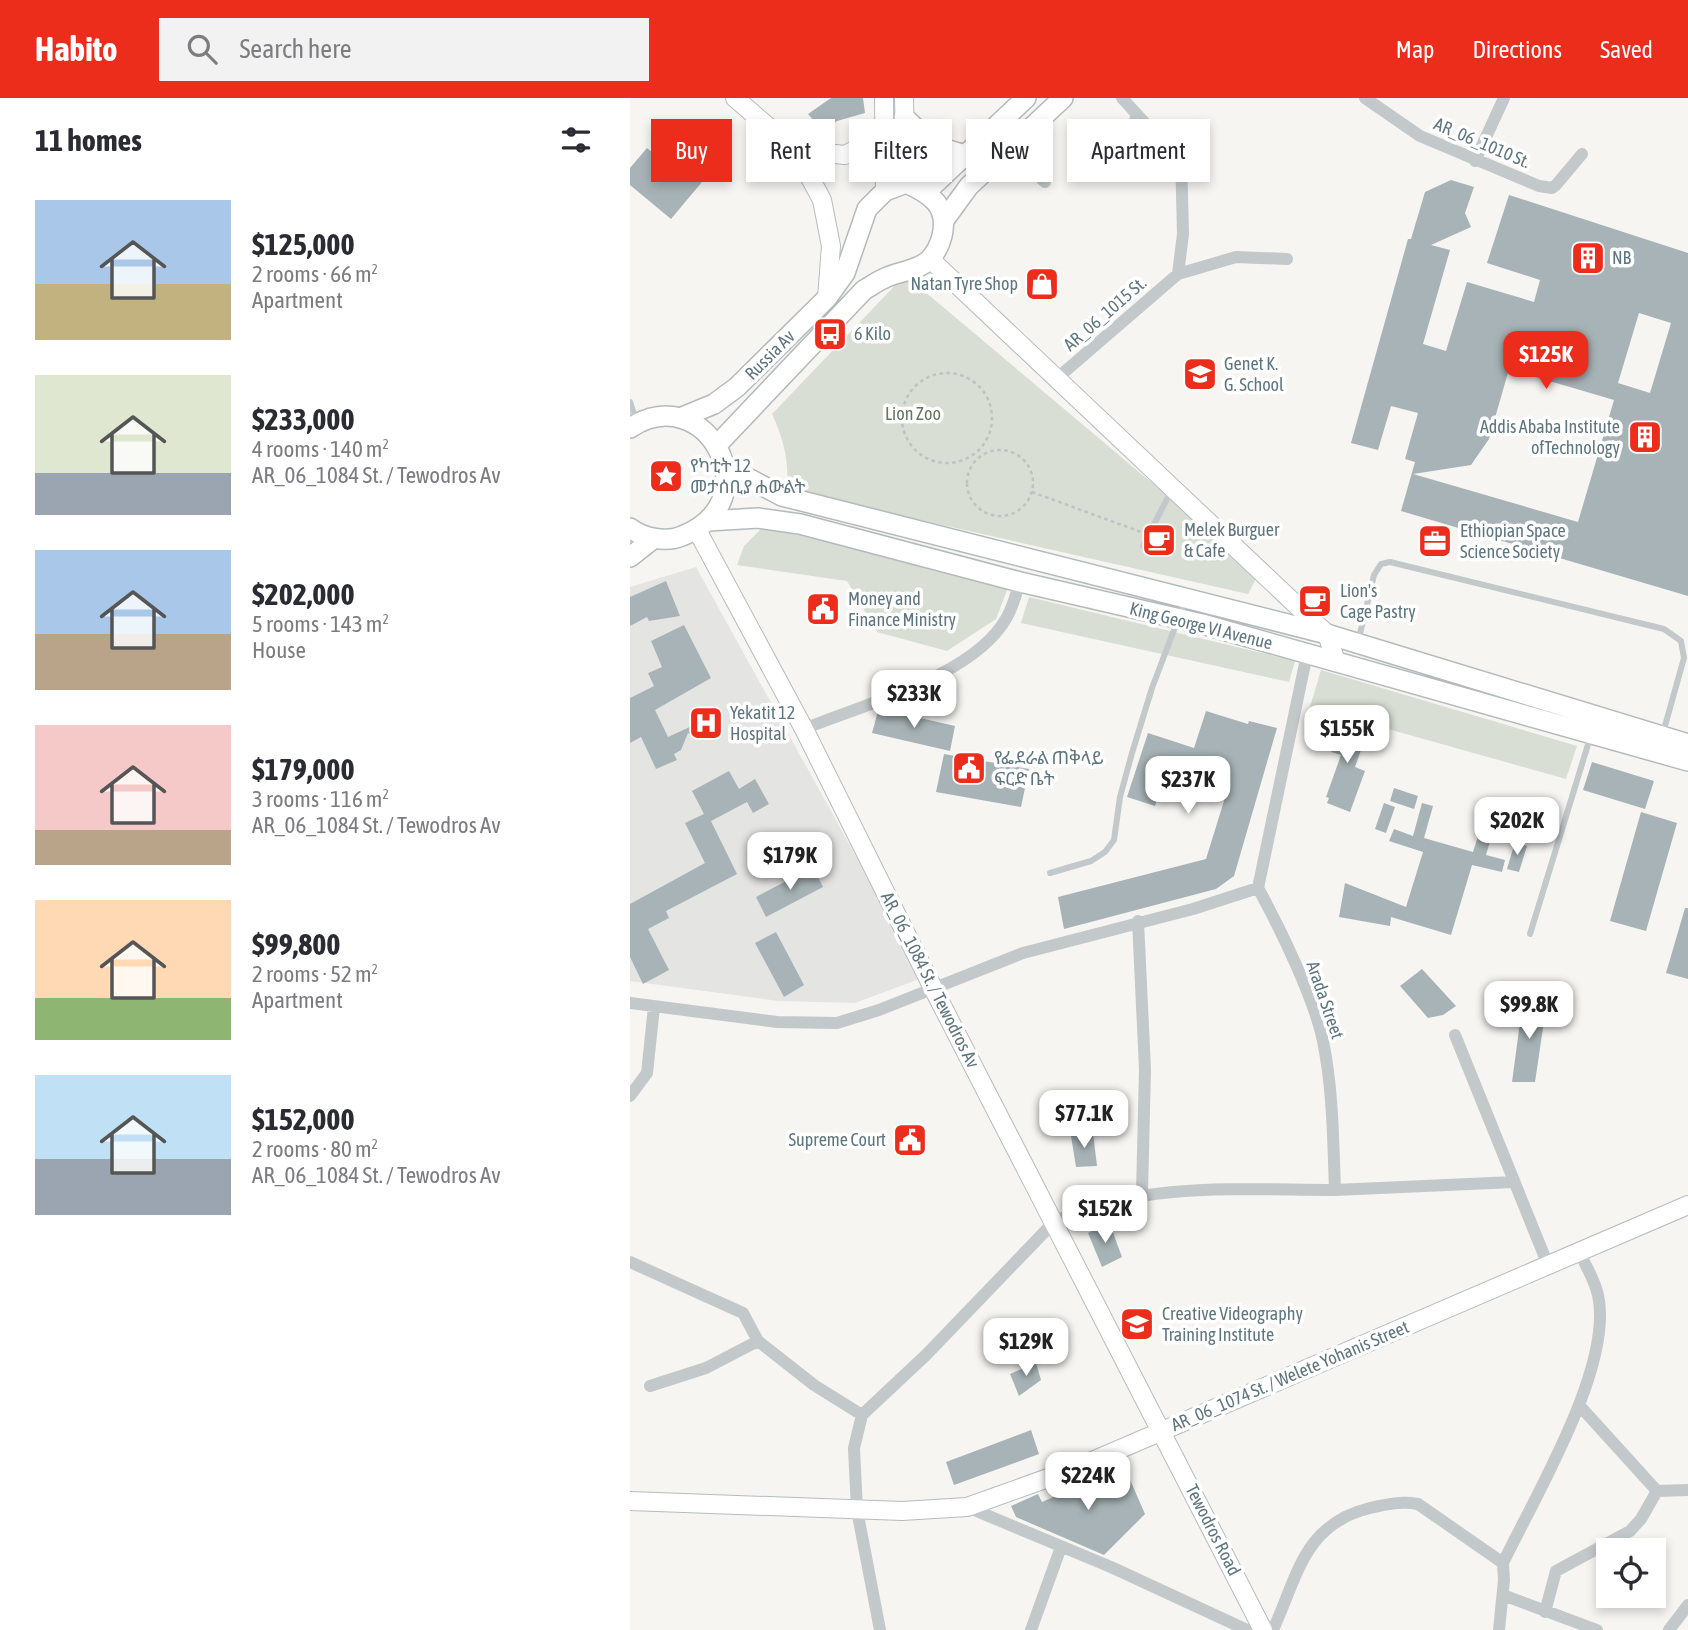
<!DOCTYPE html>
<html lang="en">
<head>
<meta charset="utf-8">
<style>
  body { margin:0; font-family:"Asap Condensed","Noto Sans Ethiopic",sans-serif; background:#f2f2f3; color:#2b2b33; height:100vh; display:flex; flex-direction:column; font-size:26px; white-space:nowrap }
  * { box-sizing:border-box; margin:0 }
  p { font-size:23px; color:#7c7c81 }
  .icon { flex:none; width:38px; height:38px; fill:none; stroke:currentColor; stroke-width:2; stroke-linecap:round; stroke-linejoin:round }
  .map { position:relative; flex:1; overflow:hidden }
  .drawer { display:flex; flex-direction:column; background:#fff; width:630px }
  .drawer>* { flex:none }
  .hud { position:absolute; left:21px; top:21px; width:665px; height:63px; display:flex; gap:14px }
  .controls { position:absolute; left:966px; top:1440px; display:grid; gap:14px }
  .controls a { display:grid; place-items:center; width:70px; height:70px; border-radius:0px; background:#fff; box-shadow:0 4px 10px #0003; font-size:35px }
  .price { position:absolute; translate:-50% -60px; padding:0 16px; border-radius:14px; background:#fff; color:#222; font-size:23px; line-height:46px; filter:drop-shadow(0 2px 4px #0008) }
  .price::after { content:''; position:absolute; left:50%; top:42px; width:21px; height:16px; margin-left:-10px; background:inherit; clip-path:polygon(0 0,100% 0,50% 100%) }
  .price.current { background:#ed2d1b; color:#fff }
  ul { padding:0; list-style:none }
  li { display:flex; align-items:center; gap:21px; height:175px; padding:0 35px }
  li span { display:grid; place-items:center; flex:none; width:196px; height:140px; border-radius:0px; color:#555 }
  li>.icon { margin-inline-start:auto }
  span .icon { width:84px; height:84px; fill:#fffc; stroke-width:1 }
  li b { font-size:30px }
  h2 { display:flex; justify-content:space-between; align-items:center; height:84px; padding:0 35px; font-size:30px }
  .pill { padding:0 24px; border-radius:0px; background:#fff; box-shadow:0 4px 10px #0003; font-size:24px; line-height:63px }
  .pill.current { background:#ed2d1b; color:#fff }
  header { display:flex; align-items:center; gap:42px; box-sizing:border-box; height:98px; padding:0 35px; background:#ed2d1b; color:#fff }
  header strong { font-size:33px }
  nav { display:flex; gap:38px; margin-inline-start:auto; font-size:24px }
  .search { width:490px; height:63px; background:#f2f2f3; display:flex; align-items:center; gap:18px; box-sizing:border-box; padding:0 24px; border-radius:0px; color:#7c7c81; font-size:26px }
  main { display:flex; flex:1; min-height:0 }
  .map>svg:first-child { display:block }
  .built { fill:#e4e5e3 }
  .green { fill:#d8ded3 }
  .building { fill:#a7b3b6; fill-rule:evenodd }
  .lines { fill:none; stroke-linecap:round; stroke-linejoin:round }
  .secondary-casing { stroke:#b5bcbf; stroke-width:20 }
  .primary-casing { stroke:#b4babc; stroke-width:22 }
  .path { stroke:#bfc1c3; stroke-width:2.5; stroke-dasharray:3.5 3.5; stroke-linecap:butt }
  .lane { stroke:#c3c8ca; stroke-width:6 }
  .street { stroke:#c3c8ca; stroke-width:12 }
  .secondary { stroke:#fff; stroke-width:18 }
  .primary { stroke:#fff; stroke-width:19 }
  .labels { text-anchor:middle; stroke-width:7; stroke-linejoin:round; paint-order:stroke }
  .street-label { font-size:18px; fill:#5f767f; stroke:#fff }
  .poi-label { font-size:18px; fill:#5f767f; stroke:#fff; text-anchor:start }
  .park-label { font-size:18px; fill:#66775e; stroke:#fff }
</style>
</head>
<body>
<header>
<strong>Habito</strong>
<div class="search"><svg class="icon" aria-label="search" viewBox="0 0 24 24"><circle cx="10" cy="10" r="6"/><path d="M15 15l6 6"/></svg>Search here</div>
<nav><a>Map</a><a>Directions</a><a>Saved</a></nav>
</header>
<main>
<section class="drawer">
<h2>11 homes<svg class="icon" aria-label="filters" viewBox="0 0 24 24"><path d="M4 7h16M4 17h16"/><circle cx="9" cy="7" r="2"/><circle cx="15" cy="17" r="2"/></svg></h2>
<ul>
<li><span style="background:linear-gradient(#a9c7e8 60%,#c2b280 0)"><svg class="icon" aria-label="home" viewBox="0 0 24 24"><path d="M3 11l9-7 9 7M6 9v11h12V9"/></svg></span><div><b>$125,000</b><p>2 rooms · 66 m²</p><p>Apartment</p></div></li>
<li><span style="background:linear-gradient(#dfe7d0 70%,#9aa5b1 0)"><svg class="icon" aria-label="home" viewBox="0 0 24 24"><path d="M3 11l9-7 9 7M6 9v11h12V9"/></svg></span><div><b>$233,000</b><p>4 rooms · 140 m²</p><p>AR_06_1084 St. / Tewodros Av</p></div></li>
<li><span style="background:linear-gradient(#a9c7e8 60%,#b9a48a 0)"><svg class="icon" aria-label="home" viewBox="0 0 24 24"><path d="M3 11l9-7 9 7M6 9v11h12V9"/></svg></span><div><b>$202,000</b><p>5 rooms · 143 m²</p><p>House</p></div></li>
<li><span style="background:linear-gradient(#f6c9c9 75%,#b9a48a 0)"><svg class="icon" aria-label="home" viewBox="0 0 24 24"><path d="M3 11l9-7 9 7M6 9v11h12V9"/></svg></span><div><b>$179,000</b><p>3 rooms · 116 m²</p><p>AR_06_1084 St. / Tewodros Av</p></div></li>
<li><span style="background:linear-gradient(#ffd9b3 70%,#8fb573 0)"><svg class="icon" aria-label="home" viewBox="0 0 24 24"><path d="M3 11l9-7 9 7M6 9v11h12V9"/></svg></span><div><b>$99,800</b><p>2 rooms · 52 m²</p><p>Apartment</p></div></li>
<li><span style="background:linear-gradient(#bfe0f5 60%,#9aa5b1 0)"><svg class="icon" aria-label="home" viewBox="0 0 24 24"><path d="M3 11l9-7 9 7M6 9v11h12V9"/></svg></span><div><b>$152,000</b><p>2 rooms · 80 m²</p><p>AR_06_1084 St. / Tewodros Av</p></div></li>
</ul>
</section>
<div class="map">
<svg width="1058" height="1532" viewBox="0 0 1058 1532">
  <rect width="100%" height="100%" fill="#f6f5f2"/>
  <path class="built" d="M66,469L227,760L292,880L225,905L148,903L0,883V489Z"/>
  <path class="green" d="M275,177L629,475L618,496L157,392C159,363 154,342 142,316Z
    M134,428L379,487L366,521L317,553L247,534L217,483L107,467L114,448Z
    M399,499L665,563L659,584L391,525Z
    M691,572L947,648L936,681L680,609Z"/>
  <path class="building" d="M201,0H233L235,15L207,23L194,34L178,16Z
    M71,32L97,54L41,121L0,87V70L17,50L40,69Z
    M821,82L844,89L835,115L841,129L801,147L820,152L793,246L816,253L837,184L904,204L910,182L857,165L879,97L1058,155V498L771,413L785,364L775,361L788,315L761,308L748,352L721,345L778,141H781L795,94ZM1009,215L1041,225L1020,295L988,285ZM879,271L984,302L948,424L783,376L841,367L859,341Z
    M36,483L50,518L19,523L17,519L0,528V499Z
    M54,527L81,580L25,612L38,639L75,622L84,640L68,641L58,635L51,652L44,656L47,662L26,671L11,639L0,645V600L24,588L18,575L32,569L21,543Z
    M251,611L325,628L320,653L242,635L248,613Z
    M576,613L618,626L619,623L647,630L604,778L586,791L434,831L428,799L576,761L598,690L537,671L525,708L497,699L518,635L564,650Z
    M726,622L740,627L725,669L735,673L720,714L697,705L699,700L696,699L711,657L701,654L710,626L717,628L719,623L725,625Z
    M314,656L399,671L391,709L306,694Z
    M962,664L1024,683L1015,711L953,692Z
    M99,673L109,691L125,681L139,706L123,715L117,704L81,723L107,776L36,813L39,820L18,831L39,872L13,886L0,859V806L75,765L55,725L74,716L62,693Z
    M764,690L788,698L784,711L760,703Z
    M754,705L765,709L756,735L745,731Z
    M792,705L803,708L794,740L843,754L853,723L865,726L856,757L875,762L872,774L842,767L821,837L761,819L760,828L709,819L715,785L776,809L793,754L759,743L764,731L783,738Z
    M1011,714L1047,725L1016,833L980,823Z
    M870,721L895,727L892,741L866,735Z
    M885,744L897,748L889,774L877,771Z
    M183,769L193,789L136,819L126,799Z
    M1055,810H1058V881L1036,875Z
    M146,834L174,887L154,899L125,845Z
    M792,871L826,908L813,917L798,920L770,888Z
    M893,902L917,903L905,984H882Z
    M463,1035L467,1068L446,1069L441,1038Z
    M479,1124L492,1159L472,1169L458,1135Z
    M406,1265L411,1282L389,1298L380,1276Z
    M401,1332L409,1356L324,1387L316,1364Z
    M494,1368L515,1416L474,1457L386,1419L381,1408L408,1396L412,1404Z"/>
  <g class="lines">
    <g class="secondary-casing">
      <path id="secondary" d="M105,0L165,52L192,102L201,148L197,200
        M254,0L255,93
        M274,0L276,85
        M165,52L215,57L255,36
        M300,161L697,536L706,564
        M67,432L174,631L303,890L633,1532
        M0,1403L272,1413L337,1409L446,1370L1058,1107"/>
    </g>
    <g class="primary-casing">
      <path id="primary" d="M274,19C294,39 310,53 338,57
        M296,94L396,0
        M315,121L339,88L433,0
        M50,320L84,306L107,289L197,200L215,175L237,111L255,93L276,85C301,96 319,108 312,138C310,146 305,156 299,162C286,174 267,173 253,181C246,184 240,189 234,192L87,347
        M0,330C75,280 143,402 52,438C36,445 13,440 0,430
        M95,368L152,398L697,536L1058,646
        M78,423L128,420L170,426L390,484L572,526L1058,663
        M0,459L23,441"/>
    </g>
    <path class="path" d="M272 320a45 45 0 1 1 90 0a45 45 0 1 1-90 0Z
      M337 385a33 33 0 1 1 66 0a33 33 0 1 1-66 0Z
      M402,394L511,434"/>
    <path class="lane" d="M0,304L7,325
      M513,448L538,399
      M728,544L744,477L751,466L760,464L1034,531L1051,543L1054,560L1033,635
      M420,775L461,763L475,754L484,742L490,699L502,655L522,590L555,503
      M900,836L960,640"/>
    <path class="street" d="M735,0L790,38L909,88L922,90L926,87L952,56
      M379,51L415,84
      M494,60L507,16
      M845,63L874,0
      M548,176L606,159L657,161
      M425,282L548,176L553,136L551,57L524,35L492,0
      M677,556L628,790C650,830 684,900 693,943C703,992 703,1041 705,1092L884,1084
      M174,631C234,606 345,578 377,519C383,509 386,495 390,484
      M508,823L515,971L512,1095
      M0,905L147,924L207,925L249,912L393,855L563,811L628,790
      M825,937L918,1167
      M0,998L17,975L24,909
      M0,1164L113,1215L128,1243L184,1287L232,1317
      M20,1288L76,1270L128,1243
      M949,1307L1027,1393L1058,1392
      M337,1409L481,1469L617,1532
      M873,1497L967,1532
      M915,1514L926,1473L1000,1433L1011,1421L1027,1393
      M250,1532L227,1412L224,1350L232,1317L296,1257L424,1124C513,1083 609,1092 705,1092
      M401,1532L431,1449
      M643,1532C668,1477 674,1426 740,1410C757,1406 772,1403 788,1406L873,1465
      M869,1532L874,1482L873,1465C904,1400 984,1268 968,1197C965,1182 955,1167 949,1153
      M1039,1532L1058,1507"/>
    <use href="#secondary" class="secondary"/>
    <use href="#primary" class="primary"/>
  </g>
  <defs>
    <g id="building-square" transform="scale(1.75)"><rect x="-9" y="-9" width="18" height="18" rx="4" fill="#ed2d1b" stroke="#fff"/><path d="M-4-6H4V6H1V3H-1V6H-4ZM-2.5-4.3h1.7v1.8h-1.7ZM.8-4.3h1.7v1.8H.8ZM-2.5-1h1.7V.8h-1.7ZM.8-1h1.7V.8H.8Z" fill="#fff"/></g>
    <g id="shop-square" transform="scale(1.75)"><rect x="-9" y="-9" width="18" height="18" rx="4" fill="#ed2d1b" stroke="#fff"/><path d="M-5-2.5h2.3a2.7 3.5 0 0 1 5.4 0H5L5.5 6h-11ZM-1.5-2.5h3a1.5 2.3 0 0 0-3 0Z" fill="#fff"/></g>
    <g id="bus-square" transform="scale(1.75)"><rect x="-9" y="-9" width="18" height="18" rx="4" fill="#ed2d1b" stroke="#fff"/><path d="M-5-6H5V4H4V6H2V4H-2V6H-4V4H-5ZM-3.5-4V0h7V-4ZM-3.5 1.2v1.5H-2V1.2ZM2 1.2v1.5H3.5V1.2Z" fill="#fff"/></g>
    <g id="school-square" transform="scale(1.75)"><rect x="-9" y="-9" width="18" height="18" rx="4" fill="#ed2d1b" stroke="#fff"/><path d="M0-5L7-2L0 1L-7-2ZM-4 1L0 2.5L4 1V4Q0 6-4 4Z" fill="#fff"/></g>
    <g id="sight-square" transform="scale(1.75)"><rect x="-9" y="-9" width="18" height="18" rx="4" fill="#ed2d1b" stroke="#fff"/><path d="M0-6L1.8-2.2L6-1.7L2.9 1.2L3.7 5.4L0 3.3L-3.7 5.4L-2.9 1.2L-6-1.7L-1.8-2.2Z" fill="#fff"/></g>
    <g id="cafe-square" transform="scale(1.75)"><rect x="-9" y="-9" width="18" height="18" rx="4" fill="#ed2d1b" stroke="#fff"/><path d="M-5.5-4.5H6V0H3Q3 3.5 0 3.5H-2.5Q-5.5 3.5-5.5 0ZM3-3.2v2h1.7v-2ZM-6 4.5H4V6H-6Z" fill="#fff"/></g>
    <g id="office-square" transform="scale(1.75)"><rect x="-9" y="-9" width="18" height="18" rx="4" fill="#ed2d1b" stroke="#fff"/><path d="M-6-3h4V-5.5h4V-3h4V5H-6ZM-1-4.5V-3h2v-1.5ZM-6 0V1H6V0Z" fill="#fff"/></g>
    <g id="civic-square" transform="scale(1.75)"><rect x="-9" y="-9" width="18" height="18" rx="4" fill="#ed2d1b" stroke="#fff"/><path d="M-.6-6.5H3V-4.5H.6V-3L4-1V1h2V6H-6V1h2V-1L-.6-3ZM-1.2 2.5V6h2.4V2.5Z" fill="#fff"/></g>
    <g id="hospital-square" transform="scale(1.75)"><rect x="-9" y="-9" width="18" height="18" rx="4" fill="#ed2d1b" stroke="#fff"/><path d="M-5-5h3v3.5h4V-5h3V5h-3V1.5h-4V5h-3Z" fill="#fff"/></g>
    <g id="university-square" transform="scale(1.75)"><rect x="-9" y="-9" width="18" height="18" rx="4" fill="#ed2d1b" stroke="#fff"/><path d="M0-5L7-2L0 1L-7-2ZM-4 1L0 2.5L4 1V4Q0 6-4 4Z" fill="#fff"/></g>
  </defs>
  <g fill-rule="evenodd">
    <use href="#building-square" x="958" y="160"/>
    <use href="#shop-square" x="412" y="186"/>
    <use href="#bus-square" x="200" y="236"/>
    <use href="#school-square" x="570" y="276"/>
    <use href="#building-square" x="1015" y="339"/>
    <use href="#sight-square" x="36" y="378"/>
    <use href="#cafe-square" x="529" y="442"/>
    <use href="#office-square" x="805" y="443"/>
    <use href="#cafe-square" x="685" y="503"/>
    <use href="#civic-square" x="193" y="511"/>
    <use href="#hospital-square" x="76" y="625"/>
    <use href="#civic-square" x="339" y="670"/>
    <use href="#civic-square" x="280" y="1042"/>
    <use href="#university-square" x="507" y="1226"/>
  </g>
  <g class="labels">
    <g class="street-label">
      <text transform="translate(852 45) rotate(23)" y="6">AR_06_1010 St.</text>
      <text transform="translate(475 216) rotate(-41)" y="6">AR_06_1015 St.</text>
      <text transform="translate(140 257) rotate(-45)" y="6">Russia Av</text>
      <text transform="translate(571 528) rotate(14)" y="6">King George VI Avenue</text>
      <text transform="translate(300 882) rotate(63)" y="6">AR_06_1084 St. / Tewodros Av</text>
      <text transform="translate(695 902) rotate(71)" y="6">Arada Street</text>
      <text transform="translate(660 1278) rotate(-23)" y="6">AR_06_1074 St. / Welete Yohanis Street</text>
      <text transform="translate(583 1432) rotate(63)" y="6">Tewodros Road</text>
    </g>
    <g class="poi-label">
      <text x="982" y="166">NB</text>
      <text x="388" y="192" text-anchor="end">Natan Tyre Shop</text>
      <text x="224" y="242">6 Kilo</text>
      <text x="594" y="272">Genet K.<tspan x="594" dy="21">G. School</tspan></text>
      <text x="990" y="335" text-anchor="end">Addis Ababa Institute<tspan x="990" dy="21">ofTechnology</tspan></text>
      <text x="60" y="374">የካቲት 12<tspan x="60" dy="21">መታሰቢያ ሐውልት</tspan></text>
      <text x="554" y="438">Melek Burguer<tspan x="554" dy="21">&amp; Cafe</tspan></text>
      <text x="830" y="439">Ethiopian Space<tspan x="830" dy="21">Science Society</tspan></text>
      <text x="710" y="499">Lion's<tspan x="710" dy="21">Cage Pastry</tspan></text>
      <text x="218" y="507">Money and<tspan x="218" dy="21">Finance Ministry</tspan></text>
      <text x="100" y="621">Yekatit 12<tspan x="100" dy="21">Hospital</tspan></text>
      <text x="364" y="666">የፌደራል ጠቅላይ<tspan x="364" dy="21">ፍርድ ቤት</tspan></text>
      <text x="256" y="1048" text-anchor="end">Supreme Court</text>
      <text x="532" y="1222">Creative Videography<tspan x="532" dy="21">Training Institute</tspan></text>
    </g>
    <g class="park-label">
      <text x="283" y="322">Lion Zoo</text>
    </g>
  </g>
</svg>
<div class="controls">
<a><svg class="icon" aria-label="locate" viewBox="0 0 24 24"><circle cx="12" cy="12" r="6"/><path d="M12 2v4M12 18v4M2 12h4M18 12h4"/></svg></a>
</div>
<b class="price current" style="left:916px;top:293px">$125K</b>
<b class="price" style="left:284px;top:632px">$233K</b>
<b class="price" style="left:717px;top:667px">$155K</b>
<b class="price" style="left:558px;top:718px">$237K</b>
<b class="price" style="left:887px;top:759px">$202K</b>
<b class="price" style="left:160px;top:794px">$179K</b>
<b class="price" style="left:899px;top:943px">$99.8K</b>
<b class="price" style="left:454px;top:1052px">$77.1K</b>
<b class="price" style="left:475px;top:1147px">$152K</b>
<b class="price" style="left:396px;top:1280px">$129K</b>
<b class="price" style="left:458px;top:1414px">$224K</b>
<div class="hud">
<a class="pill current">Buy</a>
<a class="pill">Rent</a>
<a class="pill">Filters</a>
<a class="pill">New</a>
<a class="pill">Apartment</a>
</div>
</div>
</main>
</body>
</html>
